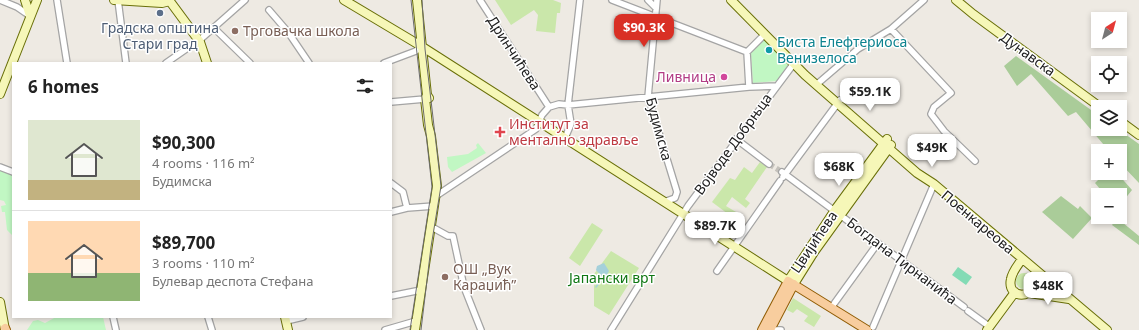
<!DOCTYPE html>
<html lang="en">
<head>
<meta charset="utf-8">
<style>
  body { margin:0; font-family:"Noto Sans",sans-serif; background:#f6f6f6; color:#222; height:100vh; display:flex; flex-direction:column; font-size:15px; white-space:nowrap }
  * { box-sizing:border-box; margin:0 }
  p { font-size:13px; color:#767676 }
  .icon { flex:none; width:22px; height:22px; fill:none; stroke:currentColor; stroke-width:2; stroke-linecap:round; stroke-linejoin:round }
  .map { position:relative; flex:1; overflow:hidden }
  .panel { position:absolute; left:12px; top:62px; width:380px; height:256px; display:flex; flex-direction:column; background:#fff; border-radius:0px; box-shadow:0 2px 6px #0003 }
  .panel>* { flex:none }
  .needle { width:26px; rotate:36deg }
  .buttons { position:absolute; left:1091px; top:12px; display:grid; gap:8px }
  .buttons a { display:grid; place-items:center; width:36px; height:36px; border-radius:0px; background:#fff; box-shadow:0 2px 6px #0003; font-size:20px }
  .price { position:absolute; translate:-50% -34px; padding:0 9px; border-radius:8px; background:#fff; color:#222; font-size:13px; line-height:26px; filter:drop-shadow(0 1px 2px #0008) }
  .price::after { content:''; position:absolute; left:50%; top:24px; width:12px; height:9px; margin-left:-6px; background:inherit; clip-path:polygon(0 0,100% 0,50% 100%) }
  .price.current { background:#d93025; color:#fff }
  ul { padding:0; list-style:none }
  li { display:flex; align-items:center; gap:12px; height:100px; padding:0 16px }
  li+li { border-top:1px solid #e0e0e0 }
  li span { display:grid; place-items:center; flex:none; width:112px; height:80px; border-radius:0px; color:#555 }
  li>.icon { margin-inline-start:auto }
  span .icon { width:48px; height:48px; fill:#fffc; stroke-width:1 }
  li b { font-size:17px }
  h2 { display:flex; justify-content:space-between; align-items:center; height:48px; padding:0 16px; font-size:17px }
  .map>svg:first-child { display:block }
  .grass { fill:#cae7aa }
  .forest { fill:#ac9 }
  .park { fill:#c1f7c3 }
  .pitch { fill:#83dbb5 }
  .water { fill:#a5d0da }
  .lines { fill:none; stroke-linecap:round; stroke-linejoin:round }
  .stream { stroke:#a5d0da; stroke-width:1.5 }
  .street-tunnel { stroke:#c4c1bb; stroke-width:5.5; stroke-dasharray:5.5 3; stroke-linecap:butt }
  .street-casing { stroke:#a4a4a4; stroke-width:8 }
  .secondary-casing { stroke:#696f08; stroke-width:10 }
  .primary-casing { stroke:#915d05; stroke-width:10 }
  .street { stroke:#fff; stroke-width:5.5 }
  .secondary { stroke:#f6f7b8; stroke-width:8 }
  .primary { stroke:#f8cd9e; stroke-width:8 }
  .tram { stroke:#6b6b6b; stroke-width:1 }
  .service-dot { fill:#5c6f8a; stroke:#fff; stroke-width:1.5 }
  .education-dot { fill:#8d6e63; stroke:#fff; stroke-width:1.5 }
  .culture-dot { fill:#0f9aa8; stroke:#fff; stroke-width:1.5 }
  .hotel-dot { fill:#d1479c; stroke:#fff; stroke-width:1.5 }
  .health-dot { fill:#e0444e; stroke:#fff; stroke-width:1.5 }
  .labels { text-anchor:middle; stroke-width:3; stroke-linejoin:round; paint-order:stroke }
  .service-label { font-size:14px; fill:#4e5e75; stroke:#fff }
  .education-label { font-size:14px; fill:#785e54; stroke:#fff; text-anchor:start }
  .culture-label { font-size:14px; fill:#0d838f; stroke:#fff; text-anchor:start }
  .street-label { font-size:14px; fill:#1d1d1d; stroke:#fff }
  .hotel-label { font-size:14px; fill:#b23c85; stroke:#fff; text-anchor:end }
  .health-label { font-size:14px; fill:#be3a42; stroke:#fff; text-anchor:start }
  .park-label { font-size:14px; fill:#0f7713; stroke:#fff }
</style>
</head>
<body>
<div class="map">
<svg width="1139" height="330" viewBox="0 0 1139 330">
  <rect width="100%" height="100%" fill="#eeeae3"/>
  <path class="grass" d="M495,0H553L561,3L560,13H557L555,33L536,31L538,15L534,10L511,25Z
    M760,162L767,167L745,199L750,203L746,208L732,197L726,206L736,212L732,217L712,202L730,178L735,180L744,167L752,173Z
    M592,223L603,230L580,266L569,258Z
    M611,251L639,268L609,315L594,306V274Z
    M1016 281a8 8 0 1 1 16 0a8 8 0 1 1-16 0Z
    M793,298L821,316L814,327L804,321L808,316L797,309L793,313L787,310Z"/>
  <path class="forest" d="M1016,56L1098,115V129H1118L1139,144V183L1120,163V151H1109L1076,112L1068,116L1031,74L1017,86L1004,66Z
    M1105,173H1117L1132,190L1120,205V195H1105L1095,183Z
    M1061,196L1078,209L1080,206L1092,218L1073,239L1042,212Z
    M1117,218L1139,236V245L1112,225Z"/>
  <path class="park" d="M764,39L790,64L777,81L753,83L751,53Z
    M478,143L486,153L452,172L448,167L447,157L468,154L477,148L476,145Z
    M0,170L13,175V236L7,230L5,212H2L1,206L6,205L4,201L0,200Z
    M56,317H103L106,330H27L33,321L38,320L45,323Z"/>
  <path class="pitch" d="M958,267L972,277L966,285L952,275Z"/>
  <path class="water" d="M604,263L609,271L604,279L596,270L597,266Z"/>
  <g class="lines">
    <path class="stream" d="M606,274L613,278
      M596,287L603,278"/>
    <path class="street-tunnel" d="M769,164L782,172"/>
    <g class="street-casing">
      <path id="street" d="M0,0L17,7L30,16
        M57,0L67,63
        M118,0L126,63
        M480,0L549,107
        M612,0L747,52
        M648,0L656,8
        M657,0L648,97L677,192L675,198L664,202
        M269,10L288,32L309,63
        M214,28L250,63
        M891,29L951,93L934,107L931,114L944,131L975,161
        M166,63L202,38L245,0
        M384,63L416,51L421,46
        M816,85L858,49L891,29L924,0
        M749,87L747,52L765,34
        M391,102L425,99
        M565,138L571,124L568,105L580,0
        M736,139L769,164
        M0,167L13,172
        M782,172L964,307
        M783,177L840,100
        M391,183L403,192L407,208
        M436,196L536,129L542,115L549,107L559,104L568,105L749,87L776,86
        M391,212L407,208L434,206
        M430,226L448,236H453L464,287L481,330
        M717,271L780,181
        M391,296L421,290
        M831,308L878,243
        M968,311L990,327
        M113,317L116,330
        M208,317L212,330
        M286,321L303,317
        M873,327L934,184
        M385,330L416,321
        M611,330L688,206L795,62
        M774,330H781"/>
    </g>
    <g class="secondary-casing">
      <path id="secondary" d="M25,0L30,16
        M114,0L162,3L170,1
        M169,0L200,42L207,63
        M344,0L421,46L788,281L837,207L887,139
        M417,0L427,95L429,98
        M731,0L805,75L917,173L934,184L1107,330
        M956,0L973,14L1100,107
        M0,94L37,0
        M1120,121L1139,135
        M1022,259C1018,265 1012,272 1011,279C1010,283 1010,287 1013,291C1025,302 1037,286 1045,278
        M794,284L814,252L891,145
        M1029,293L1069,299
        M0,302L5,330
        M285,317L288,330
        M415,330L437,186L431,136L428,125L425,99L427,95
        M987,330L1015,292"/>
    </g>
    <g class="primary-casing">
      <path id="primary" d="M5,328L6,330
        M762,330L788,281L867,330
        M770,330L794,284"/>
    </g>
    <use href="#street" class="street"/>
    <use href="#secondary" class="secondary"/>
    <use href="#primary" class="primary"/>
    <path class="tram" d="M410,330L432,187L411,0
      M421,330L431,247L441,186L425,49L422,0"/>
  </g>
  <circle class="service-dot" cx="160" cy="13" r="4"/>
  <g class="education-dot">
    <circle cx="235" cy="31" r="4"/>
    <circle cx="445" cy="277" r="4"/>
  </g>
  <circle class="culture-dot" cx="769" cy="50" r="4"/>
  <circle class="hotel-dot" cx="724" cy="77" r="4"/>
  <path class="health-dot" d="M498 126h4v4h4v4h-4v4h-4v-4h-4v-4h4z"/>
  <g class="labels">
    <g class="service-label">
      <text x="160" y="33">Градска општина<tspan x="160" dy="16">Стари град</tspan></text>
    </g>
    <g class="education-label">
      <text x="243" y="36">Трговачка школа</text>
      <text x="453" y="274">ОШ „Вук<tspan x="453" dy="16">Караџић”</tspan></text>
    </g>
    <g class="culture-label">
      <text x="777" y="47">Биста Елефтериоса<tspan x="777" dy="16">Венизелоса</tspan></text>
    </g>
    <g class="street-label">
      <text transform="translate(514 53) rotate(57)" y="5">Дринчићева</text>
      <text transform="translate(1028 54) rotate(36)" y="5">Дунавска</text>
      <text transform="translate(659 129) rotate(75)" y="5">Будимска</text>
      <text transform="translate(733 144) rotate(-54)" y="5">Војводе Добрњца</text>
      <text transform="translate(978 222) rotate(40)" y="5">Поенкареова</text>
      <text transform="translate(814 242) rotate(-56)" y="5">Цвијићева</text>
      <text transform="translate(902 261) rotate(37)" y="5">Богдана Тирнанића</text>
    </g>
    <g class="hotel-label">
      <text x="716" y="82">Ливница</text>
    </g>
    <g class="health-label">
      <text x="509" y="129">Институт за<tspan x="509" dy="16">ментално здравље</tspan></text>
    </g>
    <g class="park-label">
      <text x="612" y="283">Јапански врт</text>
    </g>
  </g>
</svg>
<div class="buttons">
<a><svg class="needle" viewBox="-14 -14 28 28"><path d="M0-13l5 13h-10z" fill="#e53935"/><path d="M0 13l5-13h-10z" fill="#767676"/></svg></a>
<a><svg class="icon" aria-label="locate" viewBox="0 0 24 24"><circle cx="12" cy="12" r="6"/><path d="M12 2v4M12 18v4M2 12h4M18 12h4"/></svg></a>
<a><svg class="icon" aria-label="layers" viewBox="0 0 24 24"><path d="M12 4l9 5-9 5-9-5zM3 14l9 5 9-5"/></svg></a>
<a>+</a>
<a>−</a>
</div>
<b class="price current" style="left:644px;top:48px">$90.3K</b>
<b class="price" style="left:870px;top:112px">$59.1K</b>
<b class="price" style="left:932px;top:168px">$49K</b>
<b class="price" style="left:839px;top:187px">$68K</b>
<b class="price" style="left:715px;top:246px">$89.7K</b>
<b class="price" style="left:1048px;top:306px">$48K</b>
<section class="panel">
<h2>6 homes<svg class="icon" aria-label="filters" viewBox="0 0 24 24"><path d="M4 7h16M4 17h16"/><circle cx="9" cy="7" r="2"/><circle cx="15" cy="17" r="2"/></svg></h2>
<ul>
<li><span style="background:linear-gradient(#dfe7d0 75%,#c2b280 0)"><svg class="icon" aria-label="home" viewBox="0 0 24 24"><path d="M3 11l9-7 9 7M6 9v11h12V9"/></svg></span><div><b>$90,300</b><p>4 rooms · 116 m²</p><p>Будимска</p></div></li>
<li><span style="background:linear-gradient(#ffd9b3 65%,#8fb573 0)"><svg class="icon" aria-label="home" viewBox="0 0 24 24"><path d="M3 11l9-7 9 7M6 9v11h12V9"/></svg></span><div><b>$89,700</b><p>3 rooms · 110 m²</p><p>Булевар деспота Стефана</p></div></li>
</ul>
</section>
</div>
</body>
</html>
